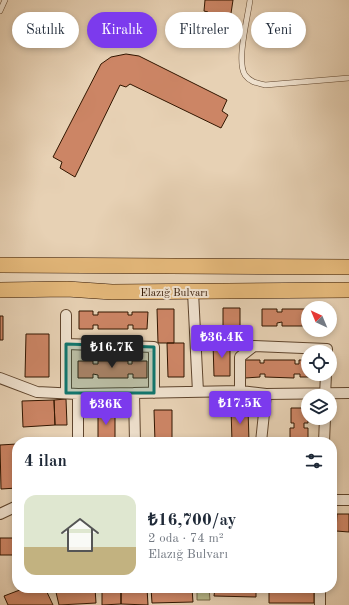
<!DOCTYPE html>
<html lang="tr">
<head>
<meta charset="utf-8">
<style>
  body { margin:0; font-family:"Old Standard TT",serif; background:#f6f6f7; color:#1f2937; height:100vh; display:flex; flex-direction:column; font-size:15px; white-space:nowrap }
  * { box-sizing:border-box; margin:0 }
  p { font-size:13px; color:#747a83 }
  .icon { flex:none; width:22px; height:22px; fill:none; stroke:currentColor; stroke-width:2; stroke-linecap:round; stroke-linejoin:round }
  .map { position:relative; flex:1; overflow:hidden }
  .drawer { position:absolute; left:12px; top:437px; width:325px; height:156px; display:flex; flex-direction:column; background:#fff; border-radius:16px; box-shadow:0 2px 6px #0003 }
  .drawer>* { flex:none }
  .top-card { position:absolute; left:12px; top:12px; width:325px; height:36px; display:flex; gap:8px }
  .needle { width:26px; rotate:316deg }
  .buttons { position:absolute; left:301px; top:301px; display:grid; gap:8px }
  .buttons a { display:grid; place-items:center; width:36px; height:36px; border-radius:50%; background:#fff; box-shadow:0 2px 6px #0003; font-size:20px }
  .price { position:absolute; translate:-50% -34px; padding:0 9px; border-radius:4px; background:#7c3aed; color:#fff; font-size:13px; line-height:26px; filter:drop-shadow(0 1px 2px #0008) }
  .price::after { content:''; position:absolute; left:50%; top:24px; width:12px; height:9px; margin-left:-6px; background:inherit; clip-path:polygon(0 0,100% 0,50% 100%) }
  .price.on { background:#222; color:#fff }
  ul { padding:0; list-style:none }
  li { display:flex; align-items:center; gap:12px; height:100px; padding:0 12px }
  li span { display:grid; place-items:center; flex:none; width:112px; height:80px; border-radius:12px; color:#555 }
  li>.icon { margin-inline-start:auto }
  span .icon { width:48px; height:48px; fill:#fffc; stroke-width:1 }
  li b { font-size:17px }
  h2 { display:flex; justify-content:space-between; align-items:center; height:48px; padding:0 12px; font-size:17px }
  .chip { padding:0 14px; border-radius:18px; background:#fff; box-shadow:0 2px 6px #0003; font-size:14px; line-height:36px }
  .chip.on { background:#7c3aed; color:#fff }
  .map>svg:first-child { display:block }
  .green { fill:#b8ba8b; stroke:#756846 }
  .building { fill:#cc8565; stroke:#321600 }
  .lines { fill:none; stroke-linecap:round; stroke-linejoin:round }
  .service-casing { stroke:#5f452d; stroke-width:6 }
  .minor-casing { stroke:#5f452d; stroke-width:12 }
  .primary-casing { stroke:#321600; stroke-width:16 }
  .service { stroke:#efe1ce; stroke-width:5 }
  .minor { stroke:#efe1ce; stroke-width:10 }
  .primary { stroke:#e4b87a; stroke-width:15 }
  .marked { fill:#0f766e; fill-opacity:0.2; stroke:#0f766e; stroke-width:3; stroke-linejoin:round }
  .labels { text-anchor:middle; stroke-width:4; stroke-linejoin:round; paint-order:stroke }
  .street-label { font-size:11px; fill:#321600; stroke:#efe1ce }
</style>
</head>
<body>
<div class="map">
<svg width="349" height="605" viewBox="0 0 349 605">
  <rect width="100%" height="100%" fill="#e7d1b4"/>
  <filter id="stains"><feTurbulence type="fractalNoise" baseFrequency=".005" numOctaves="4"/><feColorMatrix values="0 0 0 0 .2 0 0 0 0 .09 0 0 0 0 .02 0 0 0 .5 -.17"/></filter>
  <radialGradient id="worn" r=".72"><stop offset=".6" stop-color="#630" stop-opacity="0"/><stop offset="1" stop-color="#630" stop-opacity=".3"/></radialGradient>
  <path class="green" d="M197,588H209L210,600H197Z"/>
  <path class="building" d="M205,0H233L230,20L207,17L208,12L204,11Z
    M126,54L139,56L227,100L222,111L228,115L221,128L130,84L126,87L120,85L75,177L60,168L62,162L53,157L101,64L111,57Z
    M223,308H240V342H223Z
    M157,309H174V343H158Z
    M262,309H277V312H282V309H308V326H282V322L277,323V326H262Z
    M79,311H93V315H98V312H128V315H132V312H148L147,329H133V325H128V329H98V325H93V329H79Z
    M0,316H3V340H0Z
    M26,334H49V377H25Z
    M223,342H230V376H214L213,343Z
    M167,343H184V377H168Z
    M245,360H260V363H264V360H295V364H299V360H308V374H314V377H300V374H294V378L265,377V374H260V377L245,378Z
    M78,361H93V364H98V361H128V364H132V361H147V378H133V374H128V378H98V375L93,374V378H78Z
    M66,399L67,425H55L54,400Z
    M54,400L55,425L23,427L22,401Z
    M231,408H248L249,442H232Z
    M291,408H308V423H304V428H308V442H290V428H294V423H291Z
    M98,409H115V442H98Z
    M154,410H172V442H155Z
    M17,444V488L1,489L0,445Z
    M337,514H349V532L336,531Z
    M0,538H17V555H0Z
    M25,588H45L53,605H8L4,596Z
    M55,588H95L96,603L59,605Z
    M102,588H121V604L102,605Z
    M121,588H147L148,605L121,604Z
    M151,588H192L193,602L152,603Z
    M215,588H256V597L214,596Z
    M269,588H314V603H269Z"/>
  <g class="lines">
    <g class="service-casing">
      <path id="service" d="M250,0C248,17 236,61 245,75C250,82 257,83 265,85L349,78
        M0,11L5,0"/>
    </g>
    <g class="minor-casing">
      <path id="minor" d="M193,292L198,392
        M66,315V393
        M66,344L154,347V393
        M0,378L37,392L78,394L134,393
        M240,391V357L254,346L327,349V352
        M78,394V442
        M325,396L326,374
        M135,442L134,393L240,391L266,394L349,393
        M261,442L266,394
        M324,442L325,418
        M332,500H349
        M0,514L17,506
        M320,588V605"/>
    </g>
    <g class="primary-casing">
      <path id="primary" d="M0,265L349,267
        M0,290L67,289L112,292L349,290"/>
    </g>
    <use href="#service" class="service"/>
    <use href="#minor" class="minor"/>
    <use href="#primary" class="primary"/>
  </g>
  <path class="marked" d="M66,344L154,347V393H66Z"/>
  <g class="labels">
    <g class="street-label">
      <text x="174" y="296">Elazığ Bulvarı</text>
    </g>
  </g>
  <rect width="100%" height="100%" filter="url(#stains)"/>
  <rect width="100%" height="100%" fill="url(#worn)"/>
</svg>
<div class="buttons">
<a><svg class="needle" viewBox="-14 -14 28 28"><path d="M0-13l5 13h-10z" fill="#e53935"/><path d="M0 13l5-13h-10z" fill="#747a83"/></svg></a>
<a><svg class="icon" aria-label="locate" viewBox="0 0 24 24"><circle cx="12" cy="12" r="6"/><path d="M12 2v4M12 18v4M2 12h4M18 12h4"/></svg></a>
<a><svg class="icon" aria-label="layers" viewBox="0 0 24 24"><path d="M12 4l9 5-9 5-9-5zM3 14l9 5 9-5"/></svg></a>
</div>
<b class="price" style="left:222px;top:359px">₺36.4K</b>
<b class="price on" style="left:112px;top:369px">₺16.7K</b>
<b class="price" style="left:240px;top:425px">₺17.5K</b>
<b class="price" style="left:106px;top:426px">₺36K</b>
<div class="top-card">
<a class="chip">Satılık</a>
<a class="chip on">Kiralık</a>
<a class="chip">Filtreler</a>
<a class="chip">Yeni</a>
</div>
<section class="drawer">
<h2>4 ilan<svg class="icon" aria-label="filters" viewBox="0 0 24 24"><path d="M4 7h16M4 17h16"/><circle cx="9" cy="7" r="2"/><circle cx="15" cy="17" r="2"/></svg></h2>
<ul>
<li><span style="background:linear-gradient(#dfe7d0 65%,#c2b280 0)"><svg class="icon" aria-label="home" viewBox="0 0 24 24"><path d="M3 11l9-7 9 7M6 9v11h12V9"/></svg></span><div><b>₺16,700/ay</b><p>2 oda · 74 m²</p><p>Elazığ Bulvarı</p></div></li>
</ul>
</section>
</div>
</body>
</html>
